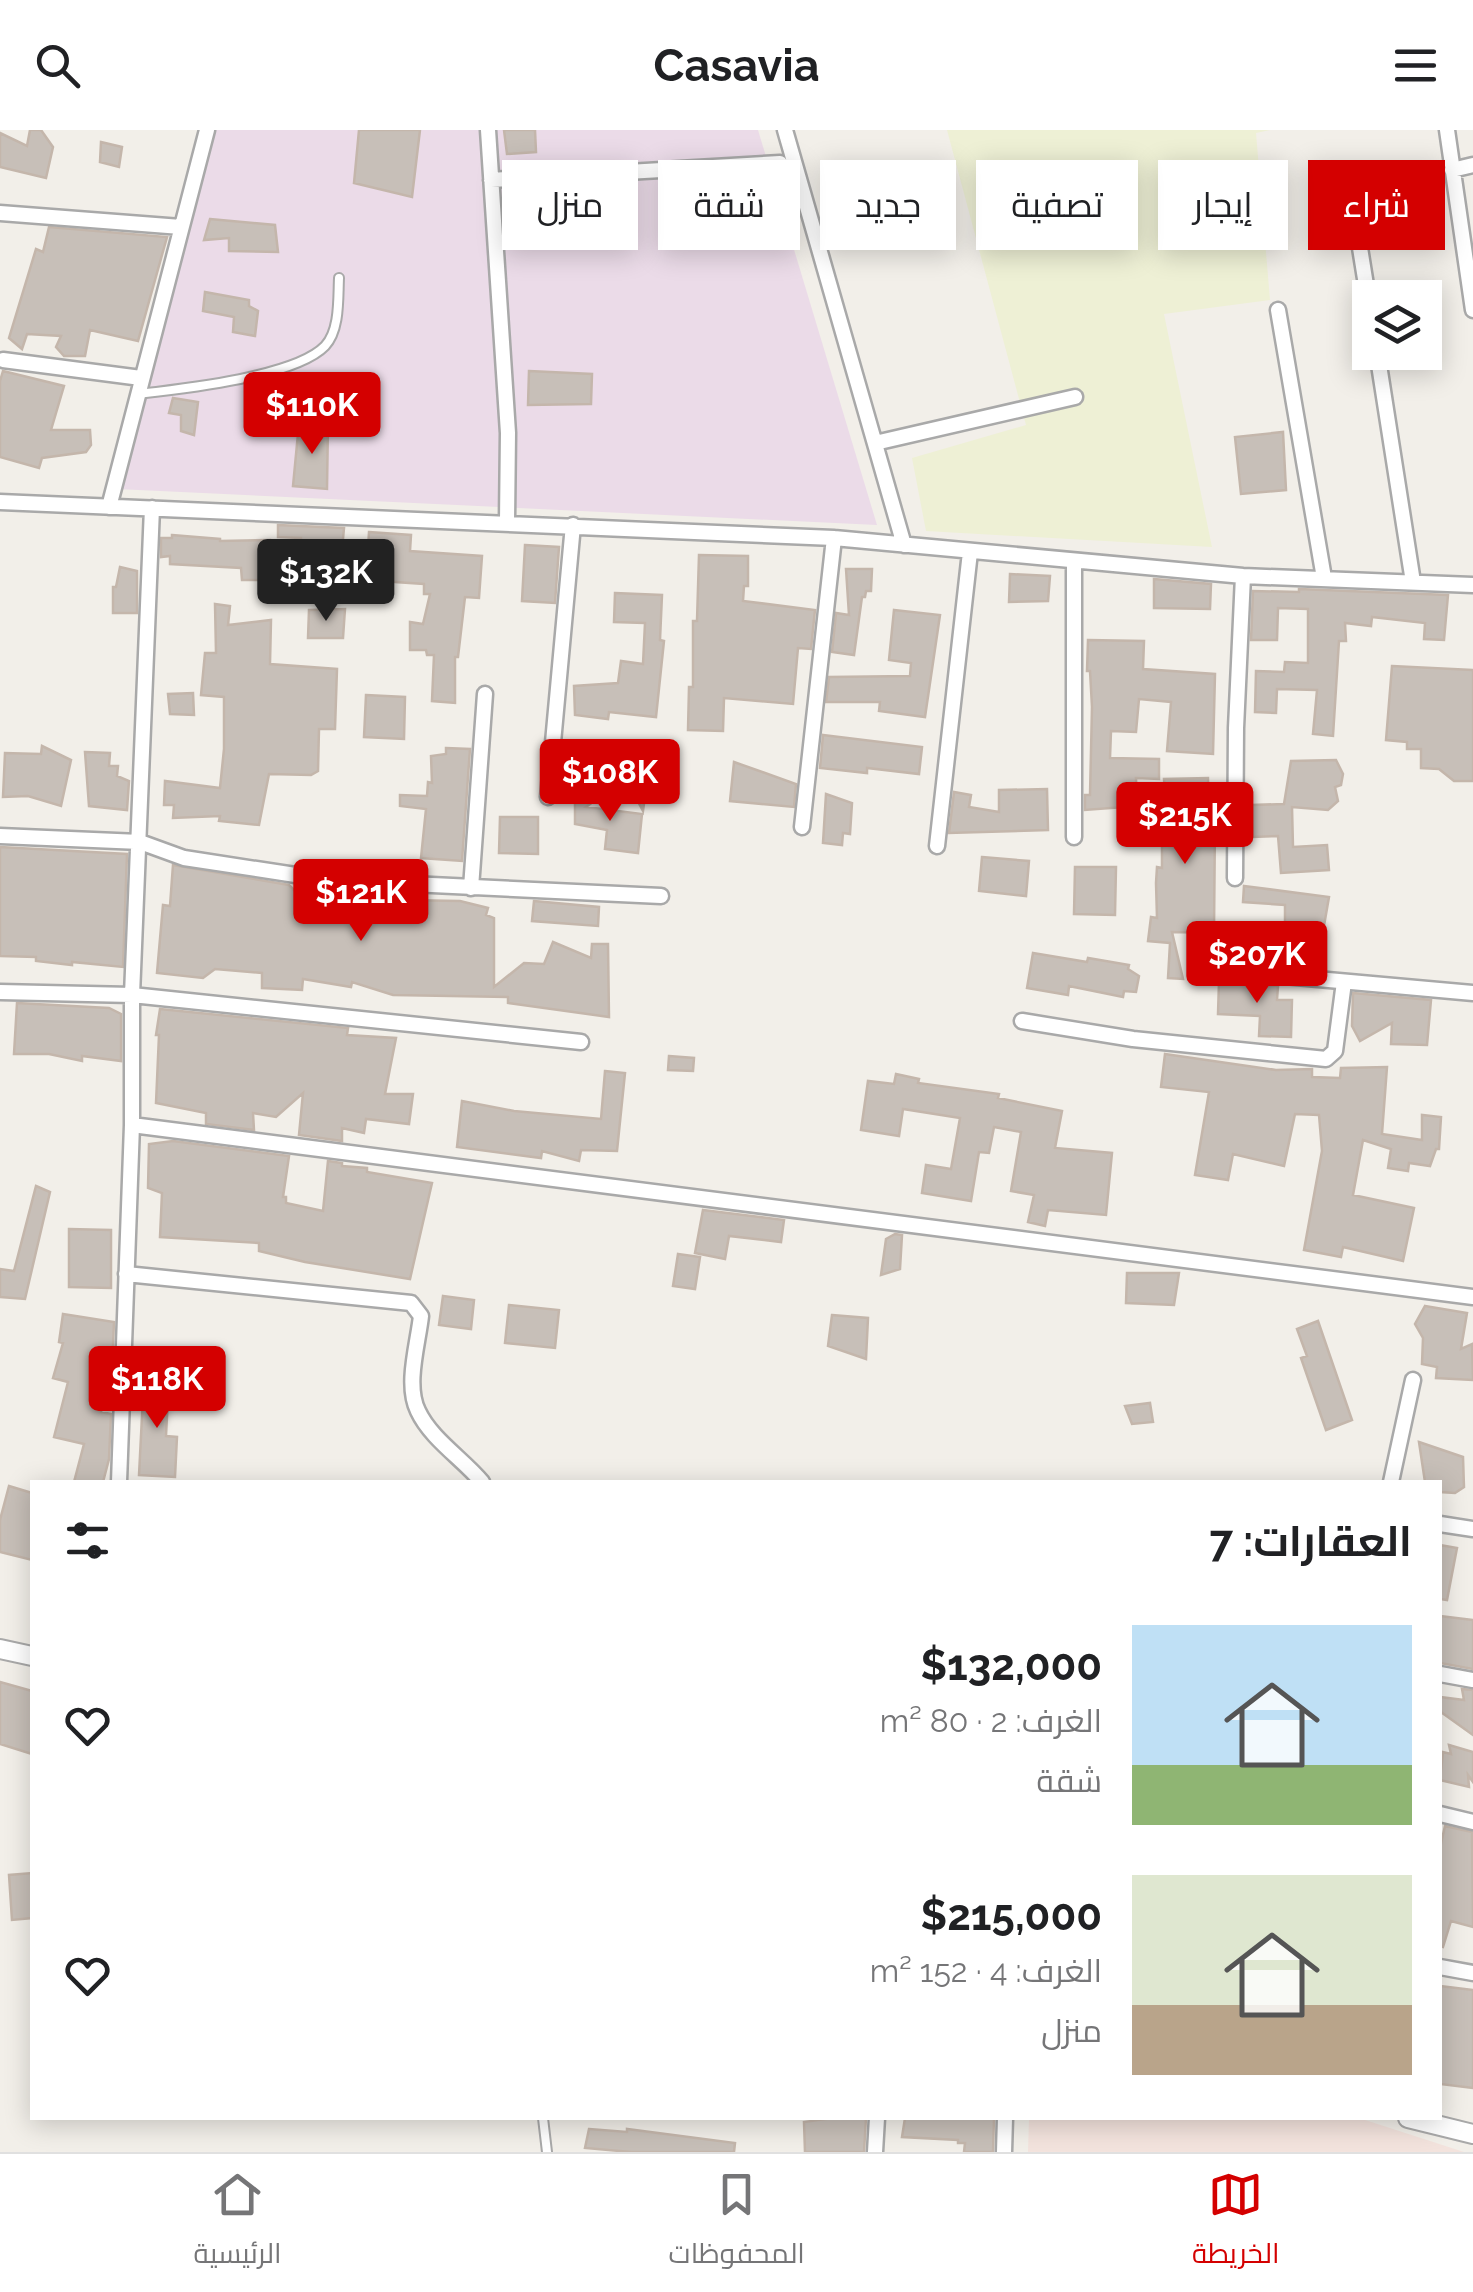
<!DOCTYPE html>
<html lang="ar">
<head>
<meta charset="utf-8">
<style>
  body { margin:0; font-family:Raleway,Cairo,sans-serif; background:#f2f2f2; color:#202124; direction:rtl; height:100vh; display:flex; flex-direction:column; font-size:38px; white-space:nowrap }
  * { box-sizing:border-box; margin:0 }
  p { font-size:32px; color:#757577 }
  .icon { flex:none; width:55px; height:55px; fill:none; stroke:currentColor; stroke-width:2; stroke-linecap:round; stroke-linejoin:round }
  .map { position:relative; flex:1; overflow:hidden; direction:ltr }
  .sheet { position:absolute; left:30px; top:1350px; width:1412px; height:640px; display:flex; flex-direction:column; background:#fff; border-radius:0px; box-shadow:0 5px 25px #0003; direction:rtl }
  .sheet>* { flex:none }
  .hud { position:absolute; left:30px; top:30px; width:1415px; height:90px; direction:rtl; display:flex; gap:20px }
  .buttons { position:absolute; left:1352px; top:150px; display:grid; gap:20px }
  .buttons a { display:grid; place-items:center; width:90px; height:90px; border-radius:0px; background:#fff; box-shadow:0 5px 25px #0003; font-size:50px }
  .price { position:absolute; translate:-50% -85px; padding:0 22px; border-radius:10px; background:#d40000; color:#fff; font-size:32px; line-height:65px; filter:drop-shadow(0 2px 5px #0008) }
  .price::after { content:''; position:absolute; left:50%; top:60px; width:30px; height:22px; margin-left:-15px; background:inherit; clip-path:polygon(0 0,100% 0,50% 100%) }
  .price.active { background:#222; color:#fff }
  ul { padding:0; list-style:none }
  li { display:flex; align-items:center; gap:30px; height:250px; padding:0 30px }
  li span { display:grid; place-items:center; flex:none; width:280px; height:200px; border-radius:0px; color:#555 }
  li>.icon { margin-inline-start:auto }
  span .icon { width:120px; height:120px; fill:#fffc; stroke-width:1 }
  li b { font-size:42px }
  h2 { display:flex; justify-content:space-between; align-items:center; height:120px; padding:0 30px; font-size:42px }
  .pill { padding:0 35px; border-radius:0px; background:#fff; box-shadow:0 5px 25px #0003; font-size:35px; line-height:90px }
  .pill.active { background:#d40000; color:#fff }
  header { display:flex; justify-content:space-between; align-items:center; height:130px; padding:0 30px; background:#fff; font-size:45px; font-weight:700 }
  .dock { display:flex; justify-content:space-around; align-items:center; height:140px; border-top:2px solid #e0e0e0; background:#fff; font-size:28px; color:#757577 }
  .dock a { display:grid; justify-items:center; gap:5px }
  .dock .active { color:#d40000 }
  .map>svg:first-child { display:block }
  .industrial { fill:#ebdbe8 }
  .military { fill:#f3e3dd }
  .farmland { fill:#eef0d5 }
  .building { fill:#c7bfb8; stroke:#c4b6ab; stroke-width:2.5 }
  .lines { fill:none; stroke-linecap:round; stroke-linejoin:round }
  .service-casing { stroke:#a9a9a9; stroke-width:12 }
  .minor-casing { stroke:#a9a9a9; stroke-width:19 }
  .tertiary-casing { stroke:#a9a9a9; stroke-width:22 }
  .service { stroke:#fff; stroke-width:8 }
  .minor { stroke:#fff; stroke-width:14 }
  .tertiary { stroke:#fff; stroke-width:18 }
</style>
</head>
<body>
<header><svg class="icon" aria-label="menu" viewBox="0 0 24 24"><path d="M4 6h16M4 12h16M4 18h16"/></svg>Casavia<svg class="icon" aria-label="search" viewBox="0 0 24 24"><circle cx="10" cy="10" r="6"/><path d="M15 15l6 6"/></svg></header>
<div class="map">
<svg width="1473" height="2022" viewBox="0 0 1473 2022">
  <rect width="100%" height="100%" fill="#f2efe9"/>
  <path class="industrial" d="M214,0H758L877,395L117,359Z"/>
  <path class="military" d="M1029,1988H1359L1464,2022H1028Z"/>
  <path class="farmland" d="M947,0H1270L1256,3L1270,170L1164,184L1212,417L926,401L912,328L1026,295Z"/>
  <path class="building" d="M30,0H41L53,17L46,48L0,37V3L27,16Z
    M359,0H420L412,67L354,53Z
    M504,0H535L536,22L507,24Z
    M101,12L122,17L119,37L100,32Z
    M557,61L558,71L605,67L607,110L525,113L518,65Z
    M210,89L275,95L278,122L229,121V108L204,110Z
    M49,97L167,107L138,211L90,200L85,226H64L56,217L61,206L27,204L22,219L9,208L36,119L43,122Z
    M205,162L249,170V176L258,181L255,206L233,202L234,187L203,181Z
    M3,241L64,256L51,300H90L91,315L86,322L42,328L39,338L0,327V251Z
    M529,241L592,244L591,274L528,275Z
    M173,268L198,272L194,305L181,301V285L169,283Z
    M299,293L328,295L327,359L293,356Z
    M1283,302L1286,360L1241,364L1235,307Z
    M278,395L344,398L340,442L298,432L301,408L278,407Z
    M369,402L411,405L410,421L482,426L479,468L465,467L458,527H455V573L432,571L434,525H427L426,520H410V492L423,494L430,464H424V454L366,450Z
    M172,405L220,409V411L270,410L271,450H242L241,438L170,434V426L161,427V408H172Z
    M525,415L559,417L555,473L522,471Z
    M699,425L748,426V456H744L743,471L815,480L811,519L798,518L793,574L724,568L723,601L688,600L689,557H693V491H697Z
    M120,437L137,441V483H113V457H116Z
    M846,439H872L871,461H866L865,467H862L854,525L832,522L836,483L849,485Z
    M1010,444L1050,446L1048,471L1009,472Z
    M1154,449L1211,454L1210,479L1154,478Z
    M1299,459L1448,465L1444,510L1424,509L1425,493L1372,487L1371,496L1345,493L1346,511H1339L1333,606L1313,604L1317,560L1277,559L1276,583L1255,582L1256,541L1284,542L1285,532L1308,533V479L1278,478L1277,510H1251L1253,461L1299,462Z
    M615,463L662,465L660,510L664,511L656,587L609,582L608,589L575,585L574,556L618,553L621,531L643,534L645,493L614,492Z
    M215,474L230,476L228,495L271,490L270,534L337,539L335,599H319L318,641L311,645L269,644L259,695L219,691L220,686L173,688L174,675H164L165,651L220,658L224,619V567L201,565L205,523H216Z
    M345,479L343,508H308L309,480Z
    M894,480L940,485L925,587L879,581L880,572H826L829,547L910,546L911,533L889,530Z
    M1088,510L1144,511L1143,539L1215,544L1213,624L1167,621L1171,572L1139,569L1136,602L1111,601L1110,628L1159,629V649L1136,648L1137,676L1085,680V665H1090L1092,577L1090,541H1087Z
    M1392,536L1473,540V651H1454L1439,639L1421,638V619H1407V612L1386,610Z
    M193,563L194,585L170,584L168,564Z
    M366,565L405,567L404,609L364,607Z
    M823,605L922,617L919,644L867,638V643L820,638Z
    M598,614L651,622L643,681L625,647L603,664L594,645Z
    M42,616L71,630L61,676L28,666L3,667L5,623L41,624Z
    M446,618L470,619L462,731L421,728L426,679L400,676V665L427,666L428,652L432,653L431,626L446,624Z
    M85,622L110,623L109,636H118L117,646L129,651L127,680L89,676Z
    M1336,630L1343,644L1341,655L1335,657L1338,671L1328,680L1292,677L1293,717L1327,715L1329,740L1281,743L1278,706L1253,707L1252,675L1284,674L1291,631Z
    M734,632L796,654L794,677L730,671Z
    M1208,648L1209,691H1215L1214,803L1172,802L1183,849L1168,848L1170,813L1148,811L1151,787L1157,788L1156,753L1157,737L1162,738V690H1166L1164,649Z
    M1047,659L1048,700L949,703L954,662L971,665L969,677L999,682V660Z
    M575,663L597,669L586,677L642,684L638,723L605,719L607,700L575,694Z
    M826,664L852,673L850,704L843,703L842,715L823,713Z
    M500,687H538V724L499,723Z
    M0,717L127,724L123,837L72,832V835L36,831V827L0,826Z
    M982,727L1029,731L1026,766L979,761Z
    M173,735L289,755L315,781L320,760L404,764L403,770L460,771L488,778L486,785L494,788V857L524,833L544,834L553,812L591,828L592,814H608L609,887L508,873V867L393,865L352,852L351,857L303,849L302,860L262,858V843L215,839L203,848L157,843L163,775L170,776Z
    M1075,737H1116L1115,785L1074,784Z
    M1244,756L1329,767L1321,813L1285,811V775L1243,772Z
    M534,771L599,777L598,796L532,791Z
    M1033,823L1087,832L1088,828L1129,835L1128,839L1139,846L1136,862L1124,861L1123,867L1069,856L1068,865L1027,858Z
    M1219,851L1278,856L1277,870H1292L1291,907L1259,906L1260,886L1218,884Z
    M1353,863L1431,870L1427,915L1391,914L1392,893L1360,911L1352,896Z
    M17,873L109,878L121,884V931L82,926V931L49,924H14Z
    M160,879L348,898L347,905L396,908L385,964H413L409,994L366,989L364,1003L342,998V1011L299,1005L303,963L276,987L253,983L254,1000L206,994V983L156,973L159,905H156Z
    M1165,924L1276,940L1312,939V947L1340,948L1341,938L1387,937L1382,1004L1422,1010V985L1441,987L1439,1019H1436L1430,1036L1409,1033L1408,1041L1388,1038L1391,1019L1363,1010L1353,1065L1414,1078L1403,1131L1343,1117L1341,1127L1304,1120L1322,1021L1319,985L1295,984L1284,1036L1233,1024L1228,1050L1195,1045L1209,962L1161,957Z
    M669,926L694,928L693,941L668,940Z
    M605,941L625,943L617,1021L581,1020L579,1031L542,1021L541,1028L457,1017L462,971L514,981L601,989Z
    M896,944L919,949L918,953L999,964L998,968L1062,981L1055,1018L1112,1023L1106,1085L1048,1080L1045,1096L1028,1092L1034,1065L1011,1061L1021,1002L994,997L989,1023L979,1022L971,1071L922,1063L926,1035L951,1039L960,988L903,979L899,1006L861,1000L868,951L894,954Z
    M173,1011L289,1026L283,1067H286V1073L323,1081L328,1031L342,1033V1036L367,1038V1042L432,1053L410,1149L305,1132L259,1121V1113L160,1107L162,1063L148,1058L149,1014Z
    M36,1056L50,1062L25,1169L0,1167V1139L14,1141Z
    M703,1080L784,1090L781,1112L729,1106L725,1129L695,1123Z
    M69,1099L111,1100V1158L69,1157Z
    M895,1104L902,1105L900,1139L881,1145L886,1109Z
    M678,1124L700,1127L695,1159L673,1156Z
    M1127,1143H1179L1174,1175L1126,1173Z
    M443,1166L474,1170L471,1199L439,1195Z
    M509,1175L559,1180L555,1218L505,1213Z
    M1425,1176L1467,1183L1461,1219L1472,1214L1473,1250L1436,1248L1437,1237L1422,1234L1423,1208L1415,1194Z
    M63,1184L114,1192L112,1238L101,1282L111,1284L109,1329L103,1352H74L84,1314L54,1307L68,1252L53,1248L63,1213L59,1212Z
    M832,1185L868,1188L866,1229L828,1216Z
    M1318,1191L1352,1290L1326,1300L1301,1228L1307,1226L1297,1199Z
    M144,1247L169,1248L166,1306L177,1307L175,1347L139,1345Z
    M1150,1273L1153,1292L1132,1294L1125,1276Z
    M1419,1312L1463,1327L1464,1357L1455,1363L1440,1362V1352H1425Z
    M9,1356L32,1363V1430L0,1422V1390Z
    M1440,1415L1457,1418L1447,1470L1440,1469Z
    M1440,1486L1473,1490V1539L1440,1533Z
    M0,1552L32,1561V1624L0,1614Z
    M1462,1559L1473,1560V1605L1441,1582L1440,1567L1464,1570Z
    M1449,1615L1473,1622V1652L1468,1645L1469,1657L1440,1650L1443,1622L1451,1624Z
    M1445,1696L1472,1702L1473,1797L1451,1791L1443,1817L1440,1816V1718Z
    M32,1743V1788L12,1790L9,1745Z
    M1440,1856L1473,1860V1958L1440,1954Z
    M832,1988H866L864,2022H805L804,1992Z
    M905,1988H994L993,2022H964L965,2013H958V2010L902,2007Z
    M589,1999L627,2002V1999L735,2013L734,2022H631L585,2018Z"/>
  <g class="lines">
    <g class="service-casing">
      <path id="service" d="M137,264C181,259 295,247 325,216C340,200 338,169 339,148
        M543,1988L547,2022"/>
    </g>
    <g class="minor-casing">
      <path id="minor" d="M488,0L508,303L507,391
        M785,0L904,415
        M1447,0L1473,180
        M1452,40L1473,35
        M1348,43L1370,180
        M491,50L780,33
        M0,83L181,97
        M1278,180L1324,448
        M1377,222L1413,452
        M3,230L141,248
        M875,313L1075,267
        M0,372L834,408L1243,446L1473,455
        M109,377L207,0
        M548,667L573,395
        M802,697L834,408
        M0,706L140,712L184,728L328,750L661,766
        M1074,707V432
        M937,716L970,422
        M1235,748L1236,598L1243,446
        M471,758L485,564
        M1262,844L1473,863
        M0,862L132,865L581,912
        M1022,891L1133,909L1326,929L1335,921L1344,852
        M132,995L1473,1167
        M126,1144L411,1173L421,1186C418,1214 405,1255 418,1281C431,1309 463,1329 482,1352
        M119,1352L132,995V865L152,378
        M1391,1352L1413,1250
        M1440,1394L1473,1399
        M1440,1544L1473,1550
        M1440,1684L1473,1692
        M1440,1837L1473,1843
        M875,2022L877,1988
        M1004,2022L1005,1988"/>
    </g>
    <g class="tertiary-casing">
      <path id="tertiary" d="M0,1519L32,1526
        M1408,1988L1473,2004"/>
    </g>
    <use href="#service" class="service"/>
    <use href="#minor" class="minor"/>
    <use href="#tertiary" class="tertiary"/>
  </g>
</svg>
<div class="buttons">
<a><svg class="icon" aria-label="layers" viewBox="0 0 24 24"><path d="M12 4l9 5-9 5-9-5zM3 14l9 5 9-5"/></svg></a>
</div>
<b class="price" style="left:312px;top:327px">$110K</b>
<b class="price active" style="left:326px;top:494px">$132K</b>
<b class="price" style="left:610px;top:694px">$108K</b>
<b class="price" style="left:1185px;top:737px">$215K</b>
<b class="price" style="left:361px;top:814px">$121K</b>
<b class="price" style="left:1257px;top:876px">$207K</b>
<b class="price" style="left:157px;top:1301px">$118K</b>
<div class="hud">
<a class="pill active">شراء</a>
<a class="pill">إيجار</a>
<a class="pill">تصفية</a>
<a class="pill">جديد</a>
<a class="pill">شقة</a>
<a class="pill">منزل</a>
</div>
<section class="sheet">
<h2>العقارات: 7<svg class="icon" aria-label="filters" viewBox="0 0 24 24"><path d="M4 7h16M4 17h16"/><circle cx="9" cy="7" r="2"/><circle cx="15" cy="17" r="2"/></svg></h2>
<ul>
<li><span style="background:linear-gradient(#bfe0f5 70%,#8fb573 0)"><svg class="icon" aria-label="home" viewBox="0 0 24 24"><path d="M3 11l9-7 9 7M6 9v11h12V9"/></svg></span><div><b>$132,000</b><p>الغرف: 2 · 80 m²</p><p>شقة</p></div><svg class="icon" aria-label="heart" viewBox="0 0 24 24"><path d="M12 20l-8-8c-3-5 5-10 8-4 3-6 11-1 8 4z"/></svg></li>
<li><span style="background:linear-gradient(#dfe7d0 65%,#b9a48a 0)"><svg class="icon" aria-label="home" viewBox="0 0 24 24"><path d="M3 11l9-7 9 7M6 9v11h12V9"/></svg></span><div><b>$215,000</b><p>الغرف: 4 · 152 m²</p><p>منزل</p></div><svg class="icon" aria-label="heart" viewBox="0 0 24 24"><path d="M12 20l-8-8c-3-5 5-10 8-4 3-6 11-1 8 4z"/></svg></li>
</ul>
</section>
</div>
<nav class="dock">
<a class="active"><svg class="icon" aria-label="map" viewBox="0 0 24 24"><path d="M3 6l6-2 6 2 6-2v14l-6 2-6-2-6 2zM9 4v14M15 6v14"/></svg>الخريطة</a>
<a><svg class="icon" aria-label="saved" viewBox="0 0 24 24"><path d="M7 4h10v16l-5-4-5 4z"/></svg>المحفوظات</a>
<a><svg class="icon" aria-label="home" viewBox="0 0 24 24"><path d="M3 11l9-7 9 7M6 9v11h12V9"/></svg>الرئيسية</a>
</nav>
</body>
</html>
